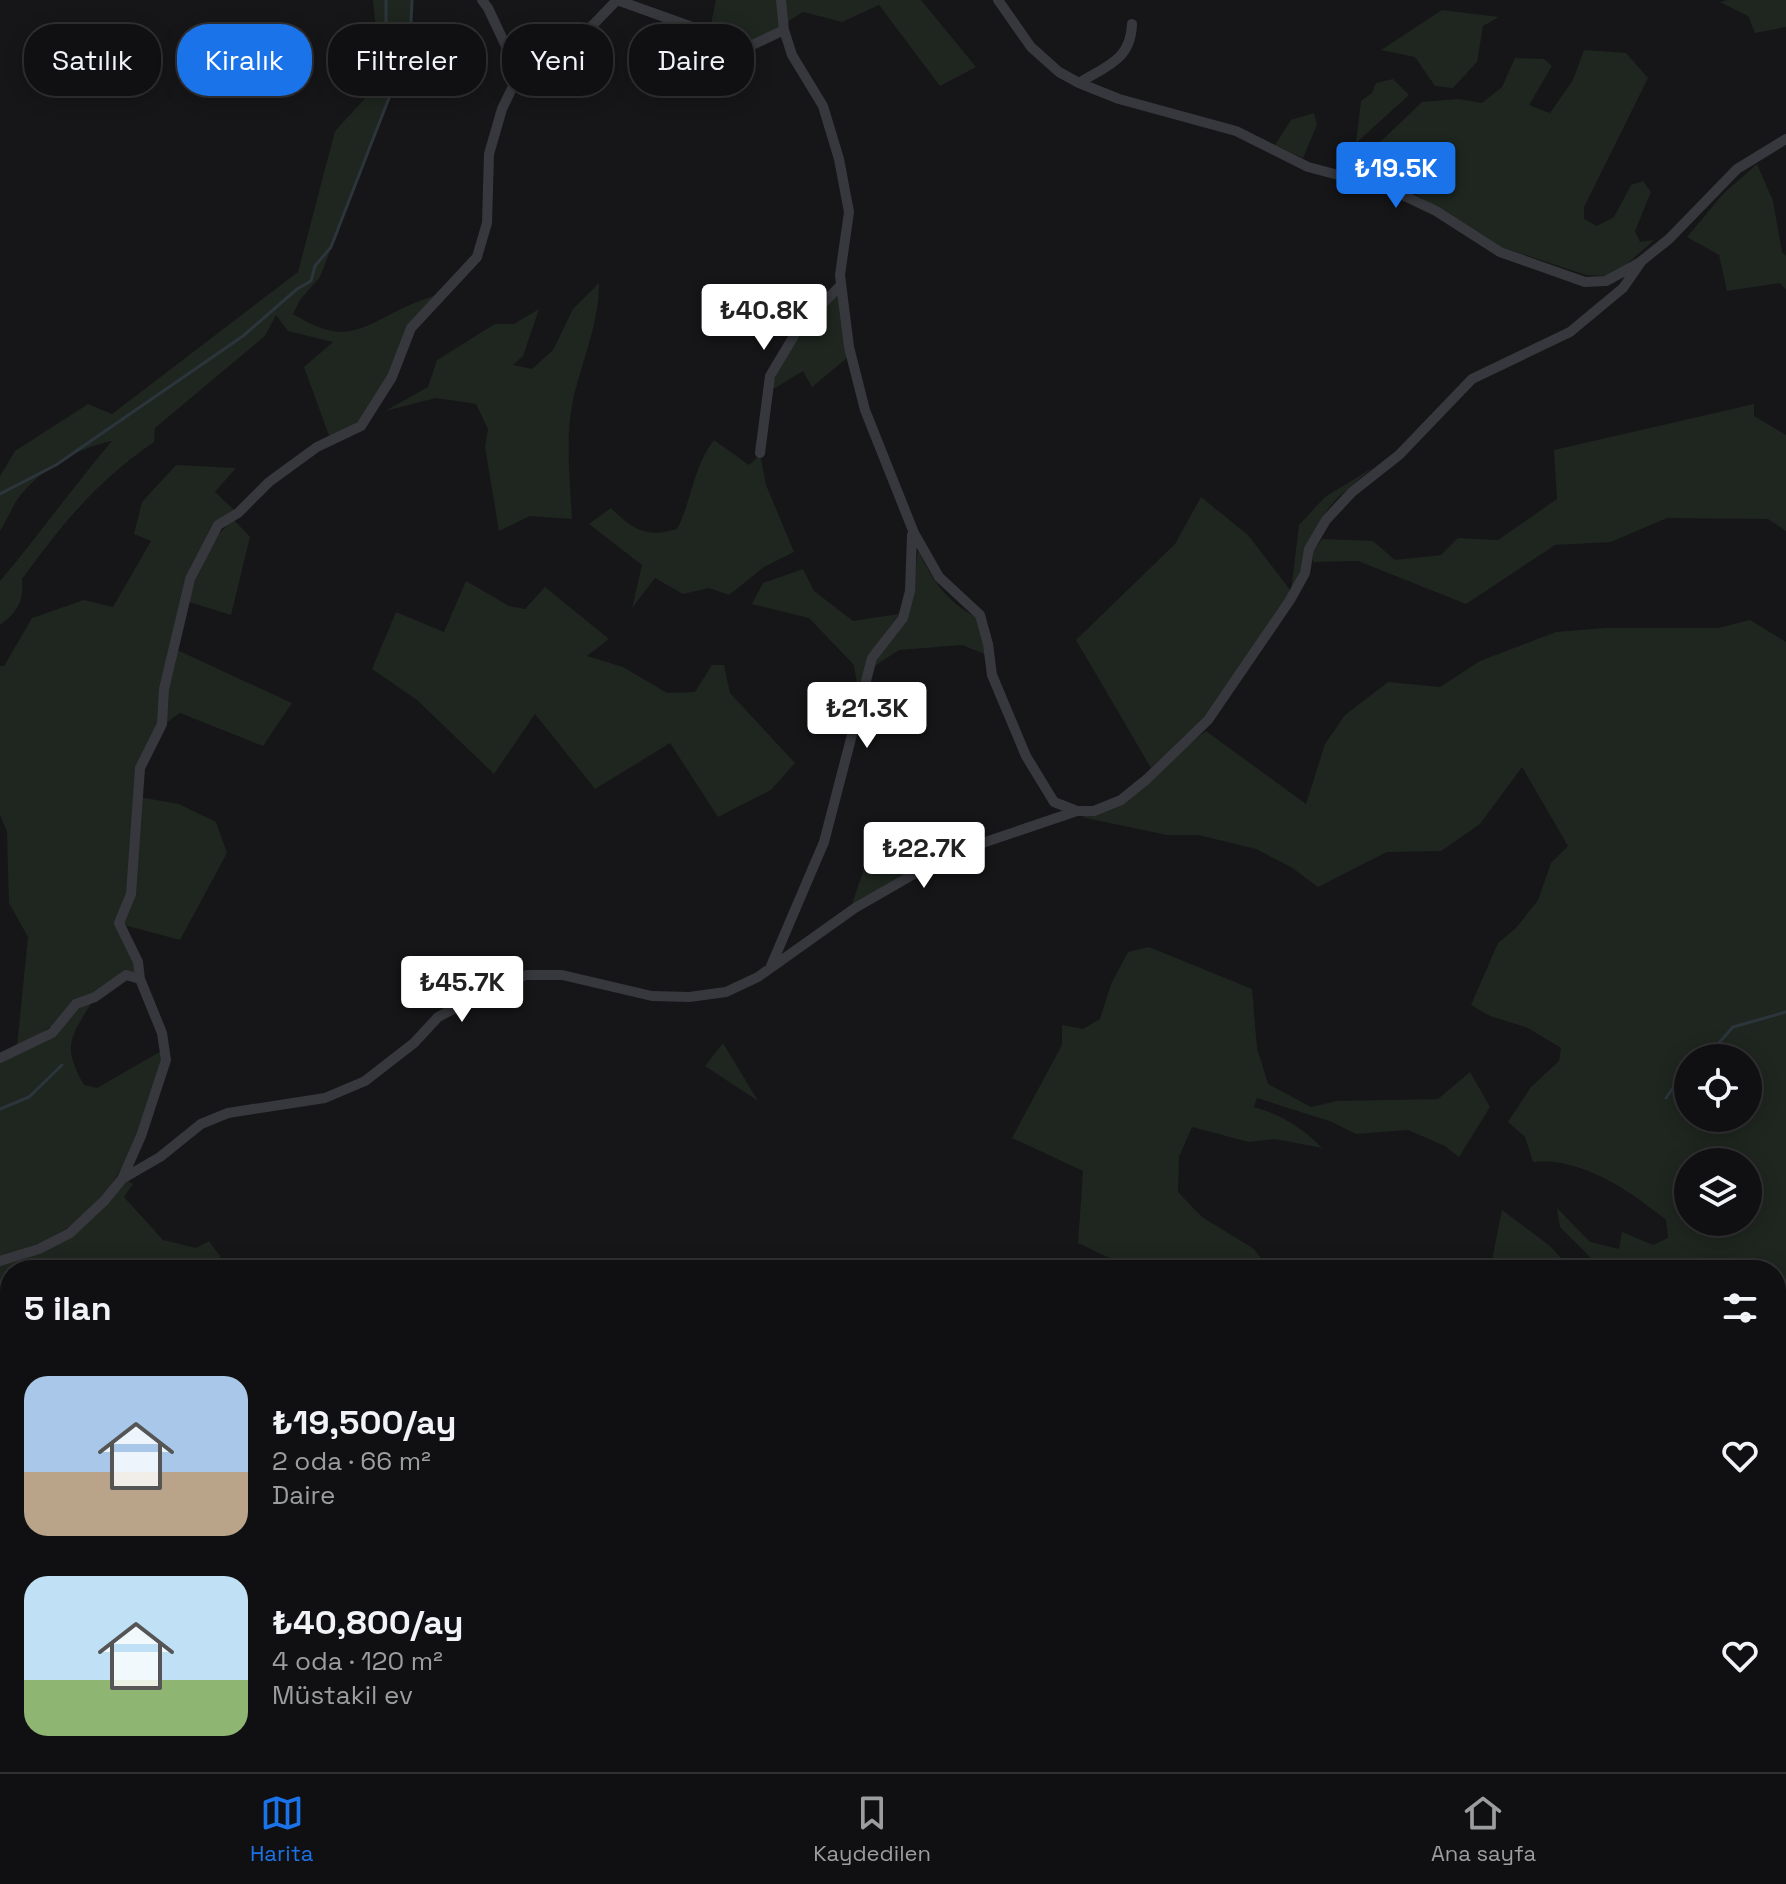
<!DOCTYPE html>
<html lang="tr">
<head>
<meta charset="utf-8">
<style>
  body { margin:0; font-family:"Space Grotesk",sans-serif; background:#19191b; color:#f1f3f6; height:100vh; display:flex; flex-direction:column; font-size:30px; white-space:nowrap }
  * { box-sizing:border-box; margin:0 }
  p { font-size:26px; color:#9c9d9f }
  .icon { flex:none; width:44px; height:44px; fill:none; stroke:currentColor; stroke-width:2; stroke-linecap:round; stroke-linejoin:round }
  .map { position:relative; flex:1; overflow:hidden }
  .drawer { position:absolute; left:0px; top:1260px; width:1786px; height:512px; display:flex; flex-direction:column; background:#101012; border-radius:32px 32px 0 0; box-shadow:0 4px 20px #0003,0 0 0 2px #303032 }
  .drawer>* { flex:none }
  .top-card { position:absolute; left:24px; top:24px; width:800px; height:72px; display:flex; gap:16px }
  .fabs { position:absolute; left:1674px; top:1044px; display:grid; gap:16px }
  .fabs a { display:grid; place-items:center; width:88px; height:88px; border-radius:50%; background:#101012; box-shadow:0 4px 20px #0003,0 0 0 2px #303032; font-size:40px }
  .price { position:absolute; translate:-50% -68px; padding:0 18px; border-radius:8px; background:#fff; color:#222; font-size:26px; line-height:52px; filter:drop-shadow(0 2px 4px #0008) }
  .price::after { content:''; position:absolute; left:50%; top:48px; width:24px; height:18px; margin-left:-12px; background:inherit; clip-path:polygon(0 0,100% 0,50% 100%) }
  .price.on { background:#1a73e8; color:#fff }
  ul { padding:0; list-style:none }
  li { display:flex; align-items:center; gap:24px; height:200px; padding:0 24px }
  li span { display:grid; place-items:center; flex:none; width:224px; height:160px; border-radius:24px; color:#555 }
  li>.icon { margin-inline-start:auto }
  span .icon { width:96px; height:96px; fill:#fffc; stroke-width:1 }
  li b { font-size:34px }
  h2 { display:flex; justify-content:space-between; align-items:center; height:96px; padding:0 24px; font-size:34px }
  .pill { padding:0 28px; border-radius:32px; background:#101012; box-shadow:0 4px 20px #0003,0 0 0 2px #303032; font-size:28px; line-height:72px }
  .pill.on { background:#1a73e8; color:#fff }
  .tabs { display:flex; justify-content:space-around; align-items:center; height:112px; border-top:2px solid #303032; background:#101012; font-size:22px; color:#9c9d9f }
  .tabs a { display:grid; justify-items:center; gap:4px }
  .tabs .on { color:#1a73e8 }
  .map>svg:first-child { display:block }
  .green { fill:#1e261f; fill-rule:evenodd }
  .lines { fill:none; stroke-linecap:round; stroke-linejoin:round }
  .stream { stroke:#2c353c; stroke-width:3 }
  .minor { stroke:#37383d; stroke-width:10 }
</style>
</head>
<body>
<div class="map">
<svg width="1786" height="1772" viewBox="0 0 1786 1772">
  <rect width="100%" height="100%" fill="#161618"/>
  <path class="green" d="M373,0H412L410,44L320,277L300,300L293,314C339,342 353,334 397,311C412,303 428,298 444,292L411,328L392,377L361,426L331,441L304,367L333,342L288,331L276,315L265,336L155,428L154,442C96,482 63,523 22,579C24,601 18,612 0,625V581C39,535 73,487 112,441C78,447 34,473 15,503C10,512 6,522 0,531V476L15,451L88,404L112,414L298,272L335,131L381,81Z
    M716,0H921L976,67L940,86L879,5L842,22L803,12L748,47L709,33Z
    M1727,0H1786V27L1755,33L1748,16L1720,2Z
    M1442,10L1499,17L1483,26L1477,62L1453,88L1435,86L1415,57L1381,50Z
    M1584,50L1626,53L1648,78L1584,207V219L1597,226L1614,217L1631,185L1643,181L1651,192L1635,231L1640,242L1654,240L1627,264L1606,276L1586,275L1501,247L1415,194L1370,174L1339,169L1376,146L1422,102L1458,99L1482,103L1502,87L1515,58L1544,59L1552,66L1529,105L1550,113L1573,80Z
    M1393,79L1409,95L1356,143L1361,101L1372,93L1376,83Z
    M1314,113L1317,125L1303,158L1275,145L1291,120Z
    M1757,164L1773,201L1782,252L1786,256V290L1780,283L1727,291L1719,255L1687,237L1723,194Z
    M599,283C599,324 582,361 573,400C565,438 570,480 572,519L530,516L499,531L485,447L488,429L476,404L436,398L385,411L428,387L437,360L495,324H514L539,309L523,356L513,365L532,369L553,350L573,309Z
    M839,294L847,358L812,387L803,371L772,390C779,352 813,321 839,294Z
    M1754,404V416L1786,435V531L1768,519L1667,518L1611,542L1555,545L1466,604L1358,561L1313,562V551L1322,539L1373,541L1395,560L1441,555L1458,538L1498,540L1557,499L1554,450Z
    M714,440L749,465L759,456L761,459L766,485L794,552L764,567L729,595L709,588L683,594L655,578L632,608L642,565L589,524L611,508C633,530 646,538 677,529C692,500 694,465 714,440Z
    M176,465L236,468L215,492L234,510L215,522L184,581L160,688L175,649L292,703L263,746L180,713C149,732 140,762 139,797L179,804L216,822L227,853L180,940L120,924L137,976L125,972L49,1030L17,1046L28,937L9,903L7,832L0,815V666H4L32,618L84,600L113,607L151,541L134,534L142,502Z
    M1374,467C1356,482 1331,500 1320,521C1309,545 1303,569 1291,592L1204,717L1151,768L1076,640L1175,544L1201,497L1248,535L1291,591L1299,525L1325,497Z
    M234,520L250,537L231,615L189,602C196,573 209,537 234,520Z
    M918,550C932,580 947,602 976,617L987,655L962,645L899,650L873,667L913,591Z
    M803,569L814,591L853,621L899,614L868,657L858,692L854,665L809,618L752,604L763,583Z
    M466,581L509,606L525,609L545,587L609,639L587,656L623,667L667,693L695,692L712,665H724L730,693L795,763L771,790L718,817L670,743L595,789L535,714L494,774L417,700L372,669L396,612L444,632Z
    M1750,620L1786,642V1316L1776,1322V1270H1582L1590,1257L1560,1227L1557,1208L1590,1242L1619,1249L1622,1232L1653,1245L1668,1238L1666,1220C1629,1190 1581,1157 1533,1162L1525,1137L1508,1122L1531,1087L1559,1061L1561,1048L1528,1028L1490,1016L1471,1005L1498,943L1516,928L1538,900L1551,863L1568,846L1522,767L1480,824L1441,851L1387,852L1318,887L1291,867L1256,849L1198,835H1167L1081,817L1099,813L1206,731L1306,804L1325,744L1345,715L1388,682L1440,687L1480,661L1556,632L1605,628H1718ZM1688,1058H1748V1118H1688ZM1688,1162H1748V1222H1688Z
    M872,845L910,878L849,913Z
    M1149,947L1252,989L1257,1048L1268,1084L1311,1107L1337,1101L1438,1099L1470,1072L1490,1107L1459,1157L1445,1146L1408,1130L1356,1134L1332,1122L1257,1098L1254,1107C1281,1115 1302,1127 1322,1148L1275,1139L1249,1142L1192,1127L1179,1157L1178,1192L1202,1217L1254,1249L1270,1270H1128V1267L1078,1243L1083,1171L1012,1138L1062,1045V1025L1083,1029L1100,1019L1111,984L1128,952Z
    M92,1002C70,1038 62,1046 84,1085L97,1088L161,1051L163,1060C127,1164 116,1222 0,1258V1061C34,1048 57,1012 92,1002Z
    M723,1043L758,1101L705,1066Z
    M127,1181L133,1184L124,1197L163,1240L196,1248L209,1241L230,1270H10V1731L0,1728V1691L6,1672L0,1670V1265L39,1254Z
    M1502,1210L1550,1246L1572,1270H1490Z
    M10,1744V1762H203L199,1772H4Z
    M587,1762H773L799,1772H593V1765Z
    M990,1762H1499L1496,1772H981Z
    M1616,1762H1696L1693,1772H1613Z"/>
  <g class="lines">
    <path class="stream" d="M386,0V29L396,75
      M0,494L56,465L243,336L297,289L311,281L315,266L331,247L410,44L412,0
      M1695,1058L1717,1045L1733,1027L1786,1012
      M1666,1098L1688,1066
      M0,1109L29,1097L62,1065"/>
    <path class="minor" d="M482,0L488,8L519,74
      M998,0L1031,47L1059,72L1079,83L1119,99L1236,131L1308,167L1388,188L1436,211L1500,252L1585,282L1606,281L1639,263L1669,239L1737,169L1786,139
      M784,30L792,55L823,106L839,159L849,212L840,275L849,347L865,410L914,533L939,577L980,615L988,644L992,675L1026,756L1054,802L1077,811H1094L1121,800L1147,779L1208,720L1290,600L1305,573L1309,549L1326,520L1352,492L1399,455L1472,379L1570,332L1623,288L1641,262
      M1079,83C1106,66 1131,60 1132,24
      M760,453L770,376L798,329L841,285
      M771,966L824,842L872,658L903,618L910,591L912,535
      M0,1058L52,1033L76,1004L95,997L126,975L140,979
      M122,1179L141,1136L166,1060L162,1033L140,979L138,962L119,923L131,894L140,768L162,724L164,689L190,579L218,525L238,513L269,482L317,447L361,426L392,377L411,328L477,257L487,223L489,154L502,109L519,74L552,48L587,31L617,0L748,47L784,30L781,0
      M0,1261L39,1249L70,1233L105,1200L122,1179L160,1157L201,1124L228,1113L325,1098L365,1081L414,1043L438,1017L492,989L526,975H562L652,996L689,997L726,992L758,977L855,908L947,855L1077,811"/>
  </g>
</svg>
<div class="fabs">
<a><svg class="icon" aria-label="locate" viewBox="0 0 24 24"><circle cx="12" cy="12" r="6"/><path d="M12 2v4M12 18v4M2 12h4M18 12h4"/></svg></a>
<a><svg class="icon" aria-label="layers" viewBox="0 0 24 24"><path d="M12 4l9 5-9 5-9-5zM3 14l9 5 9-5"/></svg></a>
</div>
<b class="price on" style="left:1396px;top:210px">₺19.5K</b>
<b class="price" style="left:764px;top:352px">₺40.8K</b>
<b class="price" style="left:867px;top:750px">₺21.3K</b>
<b class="price" style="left:924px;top:890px">₺22.7K</b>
<b class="price" style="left:462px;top:1024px">₺45.7K</b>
<div class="top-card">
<a class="pill">Satılık</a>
<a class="pill on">Kiralık</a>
<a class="pill">Filtreler</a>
<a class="pill">Yeni</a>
<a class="pill">Daire</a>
</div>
<section class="drawer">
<h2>5 ilan<svg class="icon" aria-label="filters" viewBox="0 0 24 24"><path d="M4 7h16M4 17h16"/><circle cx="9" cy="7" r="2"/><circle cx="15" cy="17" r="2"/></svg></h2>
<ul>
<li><span style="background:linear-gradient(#a9c7e8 60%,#b9a48a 0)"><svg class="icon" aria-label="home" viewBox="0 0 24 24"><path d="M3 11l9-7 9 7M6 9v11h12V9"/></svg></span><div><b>₺19,500/ay</b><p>2 oda · 66 m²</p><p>Daire</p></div><svg class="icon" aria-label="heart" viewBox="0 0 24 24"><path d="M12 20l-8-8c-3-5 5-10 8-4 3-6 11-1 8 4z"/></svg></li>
<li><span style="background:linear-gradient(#bfe0f5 65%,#8fb573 0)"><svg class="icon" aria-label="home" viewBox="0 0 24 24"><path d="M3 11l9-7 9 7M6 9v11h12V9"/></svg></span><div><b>₺40,800/ay</b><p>4 oda · 120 m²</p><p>Müstakil ev</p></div><svg class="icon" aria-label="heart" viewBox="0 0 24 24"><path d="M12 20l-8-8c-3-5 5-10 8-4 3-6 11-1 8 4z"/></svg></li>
</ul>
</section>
</div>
<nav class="tabs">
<a class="on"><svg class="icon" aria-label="map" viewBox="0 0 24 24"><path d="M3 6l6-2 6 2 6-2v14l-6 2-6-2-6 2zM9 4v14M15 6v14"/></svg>Harita</a>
<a><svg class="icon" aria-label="saved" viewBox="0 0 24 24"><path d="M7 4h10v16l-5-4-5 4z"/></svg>Kaydedilen</a>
<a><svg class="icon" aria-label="home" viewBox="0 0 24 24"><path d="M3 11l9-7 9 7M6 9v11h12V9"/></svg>Ana sayfa</a>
</nav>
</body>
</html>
